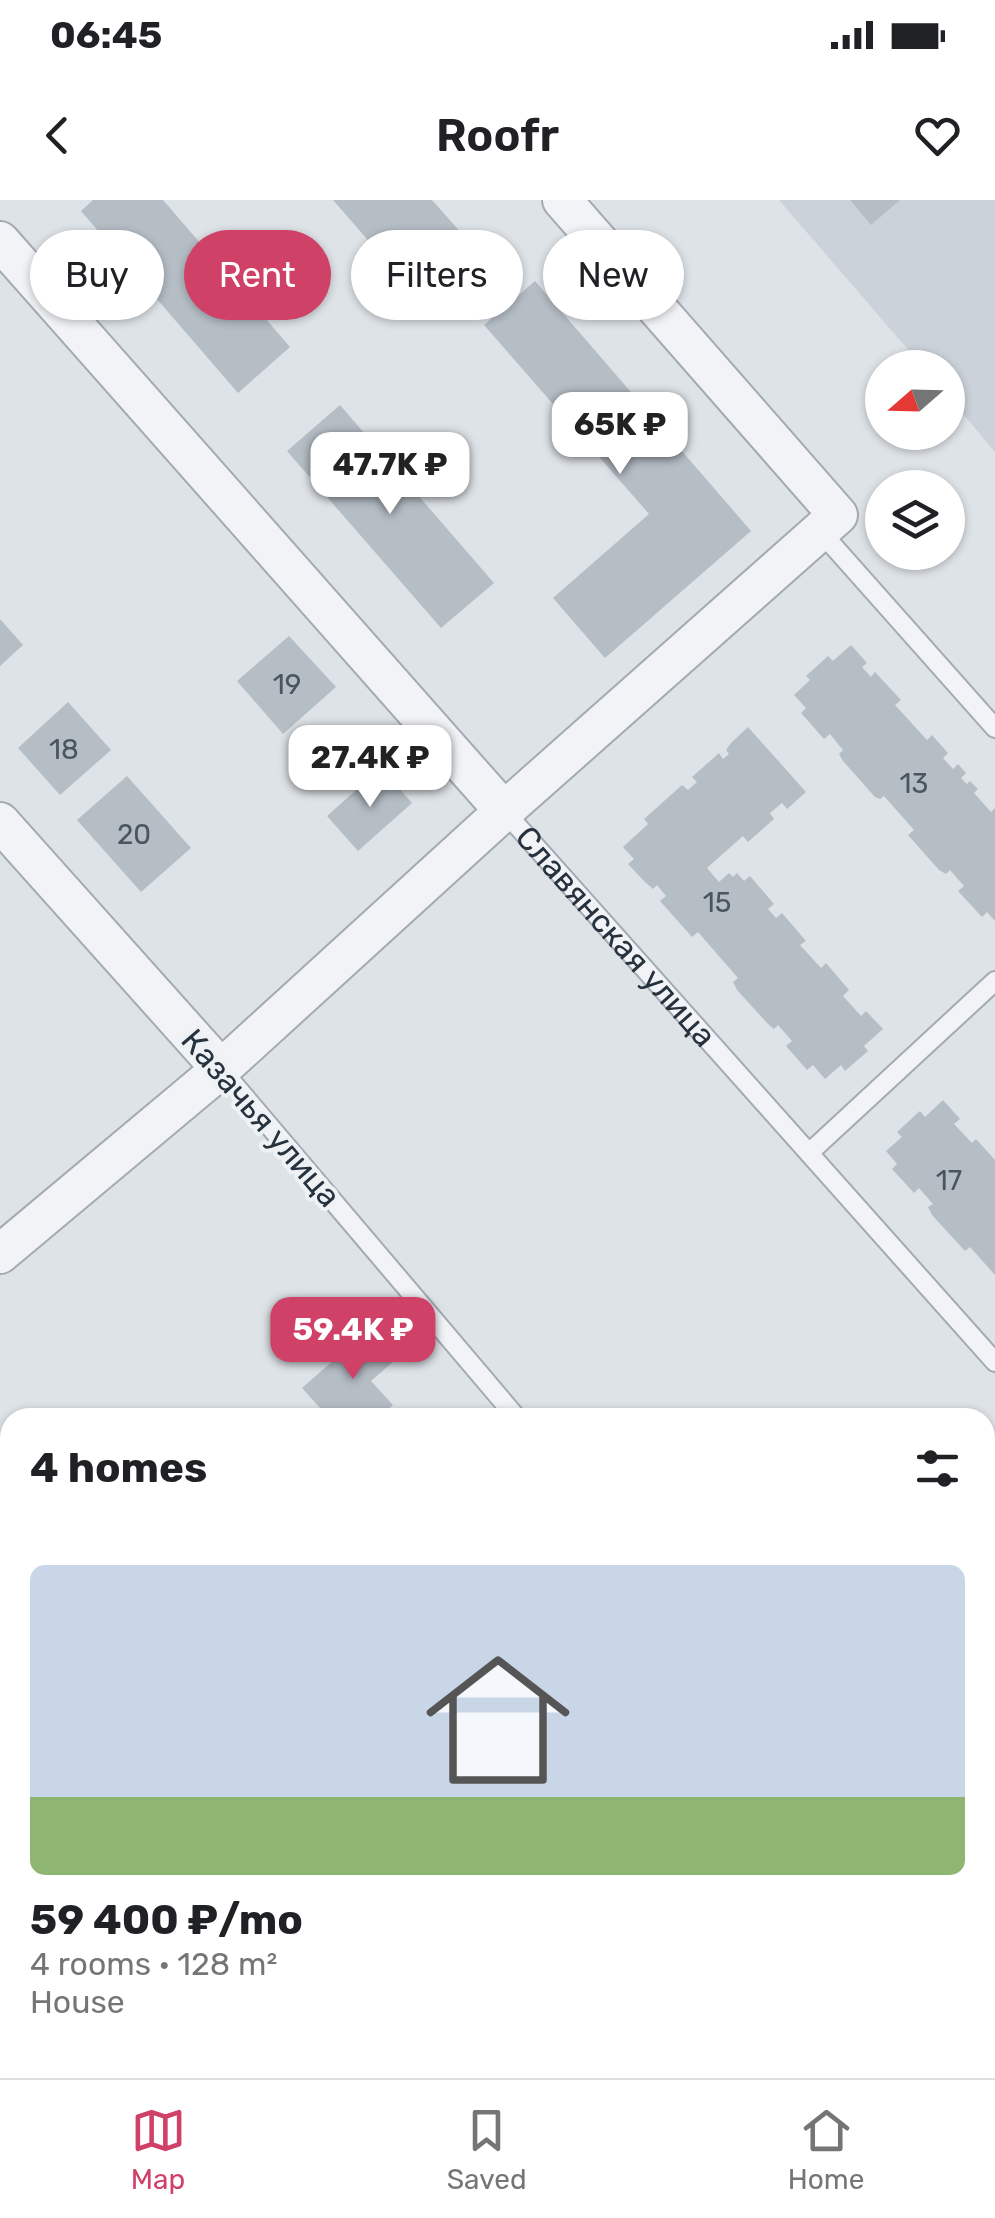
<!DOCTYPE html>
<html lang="en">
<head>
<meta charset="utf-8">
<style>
  body { margin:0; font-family:Rubik,sans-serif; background:#f2f2f2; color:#202124; height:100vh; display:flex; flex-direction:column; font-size:38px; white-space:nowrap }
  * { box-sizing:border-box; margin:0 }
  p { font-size:32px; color:#757577 }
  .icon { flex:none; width:55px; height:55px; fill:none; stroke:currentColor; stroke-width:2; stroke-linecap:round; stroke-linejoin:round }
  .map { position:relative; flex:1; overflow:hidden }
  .drawer { position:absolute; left:0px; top:1208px; width:995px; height:672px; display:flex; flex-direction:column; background:#fff; border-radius:30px 30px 0 0; box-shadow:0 2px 8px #0004 }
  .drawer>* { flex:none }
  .banner { position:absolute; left:30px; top:30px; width:935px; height:90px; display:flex; gap:20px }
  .needle { width:65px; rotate:250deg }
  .tools { position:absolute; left:865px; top:150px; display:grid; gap:20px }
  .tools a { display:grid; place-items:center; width:100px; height:100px; border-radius:50%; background:#fff; box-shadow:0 2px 8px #0004; font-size:50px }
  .price { position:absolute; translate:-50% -85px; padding:0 22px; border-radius:20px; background:#fff; color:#222; font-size:32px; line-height:65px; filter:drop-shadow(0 2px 5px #0008) }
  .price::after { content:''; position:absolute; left:50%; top:60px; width:30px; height:22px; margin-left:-15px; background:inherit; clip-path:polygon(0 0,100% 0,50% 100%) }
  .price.selected { background:#cf4166; color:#fff }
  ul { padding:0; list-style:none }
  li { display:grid; align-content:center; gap:20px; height:530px; padding:0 30px }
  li+li { border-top:2px solid #e0e0e0 }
  li span { display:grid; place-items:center; height:310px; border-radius:15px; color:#555 }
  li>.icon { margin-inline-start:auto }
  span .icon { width:180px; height:180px; fill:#fffc; stroke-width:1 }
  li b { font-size:42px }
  h2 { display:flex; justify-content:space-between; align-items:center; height:120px; padding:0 30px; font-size:42px }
  .pill { padding:0 35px; border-radius:45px; background:#fff; box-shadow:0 2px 8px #0004; font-size:35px; line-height:90px }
  .pill.selected { background:#cf4166; color:#fff }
  .status { display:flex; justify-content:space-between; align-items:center; height:70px; padding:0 50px; background:#fff; direction:ltr }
  .status svg { height:28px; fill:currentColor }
  header { display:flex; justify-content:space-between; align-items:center; height:130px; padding:0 30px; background:#fff; font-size:45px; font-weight:600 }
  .menu { display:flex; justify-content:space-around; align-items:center; height:140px; border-top:2px solid #e0e0e0; background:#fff; font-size:28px; color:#757577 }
  .menu a { display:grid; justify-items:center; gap:5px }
  .menu .selected { color:#cf4166 }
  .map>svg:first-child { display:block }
  .built { fill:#ccd2da }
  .building { fill:#b5bdc5 }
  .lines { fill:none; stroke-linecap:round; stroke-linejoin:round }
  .service-casing { stroke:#a3aab2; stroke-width:22 }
  .minor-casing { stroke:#a3aab2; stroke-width:42 }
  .service { stroke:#f1f3f6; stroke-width:18 }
  .minor { stroke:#f1f3f6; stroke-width:38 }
  .labels { text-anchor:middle; stroke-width:8; stroke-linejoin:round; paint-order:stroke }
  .number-label { font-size:28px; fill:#4a5560 }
  .street-label { font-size:32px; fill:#27323f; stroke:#eef2f5 }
</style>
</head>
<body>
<div class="status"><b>06:45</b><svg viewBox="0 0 49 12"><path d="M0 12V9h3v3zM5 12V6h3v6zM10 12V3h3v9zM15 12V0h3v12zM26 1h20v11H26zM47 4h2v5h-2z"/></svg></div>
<header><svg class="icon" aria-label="back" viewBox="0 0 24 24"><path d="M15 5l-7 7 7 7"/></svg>Roofr<svg class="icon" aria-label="heart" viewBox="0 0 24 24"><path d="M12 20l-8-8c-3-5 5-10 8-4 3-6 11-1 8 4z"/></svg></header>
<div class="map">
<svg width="995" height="1878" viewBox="0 0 995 1878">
  <rect width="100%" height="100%" fill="#dee3e8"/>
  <path class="built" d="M779,0H995V252L948,196V168L923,167Z"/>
  <path class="building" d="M93,0H163L290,147L238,193L81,11Z
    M333,0H432L464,36L407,85Z
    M850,0H900L871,25Z
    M535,81L751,331L605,458L553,398L649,314L484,125Z
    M340,205L494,383L441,428L287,251Z
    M0,419L23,445L0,466Z
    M289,436L336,487L283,534L237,481Z
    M851,445L867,463L862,467L871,477L875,472L901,500L895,505L927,540L932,535L948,553L943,558L953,569L958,564L966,573L961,578L967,584L970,581L978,589L974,593L991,612L995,608V721L987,712L982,717L958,691L964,686L950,670L946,674L939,670L908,635L914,630L884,596L880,599L875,597L843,561L839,554L843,550L830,534L824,539L801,513L806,508L794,495L810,480L806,476L828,456L833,461Z
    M68,502L111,550L60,595L18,548Z
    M748,527L806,592L787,609L782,603L770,613L774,619L748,642L743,636L707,668L719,682L729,673L733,677L737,673L744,681L750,676L774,704L768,709L776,718L782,713L806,741L800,745L821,768L826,763L849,790L843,796L861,816L866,811L883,829L864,846L868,851L845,871L841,865L825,879L813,865L807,870L786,846L792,841L778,825L774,829L768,824L737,790L733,782L738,778L698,732L692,737L660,701L666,696L657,685L653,689L645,682L628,664L634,659L623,647L648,624L644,619L682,585L688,590L697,582L692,577L719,553L723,559L729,554L726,550L731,543Z
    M381,568L412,603L358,651L327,616Z
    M127,576L191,648L141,692L77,620Z
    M943,900L960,919L954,924L972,943L976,939L995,960V1075L970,1047L965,1051L932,1015L928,1007L933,1004L919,988L914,993L892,969L897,964L886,951L902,937L897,932L920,911L925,917Z
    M368,1130L395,1160L371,1181L393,1205L379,1218H329L302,1188Z
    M898,1870H977L968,1878H905Z"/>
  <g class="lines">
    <g class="service-casing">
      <g id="service">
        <path d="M820,331L995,528"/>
        <path id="s1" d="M504,611L995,1162"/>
        <path d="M221,869L517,1218"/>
        <path d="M809,953L995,781"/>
        <path d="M0,1251L10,1263"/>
        <path d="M985,1768L995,1779"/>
        <path d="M0,1854L10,1865"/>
        <path d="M533,1870L540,1878"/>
      </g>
    </g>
    <g class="minor-casing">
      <path id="minor" d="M0,41L504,611
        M0,622L221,869
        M0,1054L221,869L504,611L838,315L562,0"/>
    </g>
    <use href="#service" class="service"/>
    <use href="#minor" class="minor"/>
  </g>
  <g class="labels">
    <g class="number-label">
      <text x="287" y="494">19</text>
      <text x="64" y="559">18</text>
      <text x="914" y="593">13</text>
      <text x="134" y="644">20</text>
      <text x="717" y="712">15</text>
      <text x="949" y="990">17</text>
    </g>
    <g class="street-label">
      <text dy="11" stroke="none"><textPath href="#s1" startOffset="168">Славянская улица</textPath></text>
      <text transform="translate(261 918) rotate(49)" y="11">Казачья улица</text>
    </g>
  </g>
</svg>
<div class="tools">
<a><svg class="needle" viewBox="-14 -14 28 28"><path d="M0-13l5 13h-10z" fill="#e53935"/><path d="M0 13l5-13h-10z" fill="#757577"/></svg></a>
<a><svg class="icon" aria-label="layers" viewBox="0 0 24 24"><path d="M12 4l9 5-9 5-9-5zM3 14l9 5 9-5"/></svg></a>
</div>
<b class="price" style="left:620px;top:277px">65K ₽</b>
<b class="price" style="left:390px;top:317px">47.7K ₽</b>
<b class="price" style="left:370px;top:610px">27.4K ₽</b>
<b class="price selected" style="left:353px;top:1182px">59.4K ₽</b>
<div class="banner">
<a class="pill">Buy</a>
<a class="pill selected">Rent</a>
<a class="pill">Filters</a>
<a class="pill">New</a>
</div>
<section class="drawer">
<h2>4 homes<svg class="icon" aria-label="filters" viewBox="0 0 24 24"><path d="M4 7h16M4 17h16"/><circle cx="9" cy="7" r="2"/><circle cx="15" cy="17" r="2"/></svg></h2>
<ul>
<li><span style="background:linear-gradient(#c9d6e8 75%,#8fb573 0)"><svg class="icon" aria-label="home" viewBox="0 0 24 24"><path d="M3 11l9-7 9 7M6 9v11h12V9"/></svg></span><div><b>59 400 ₽/mo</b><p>4 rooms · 128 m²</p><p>House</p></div></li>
</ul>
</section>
</div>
<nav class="menu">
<a class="selected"><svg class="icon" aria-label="map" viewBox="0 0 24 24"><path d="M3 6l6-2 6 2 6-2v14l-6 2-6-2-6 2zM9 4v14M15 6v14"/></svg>Map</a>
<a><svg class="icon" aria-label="saved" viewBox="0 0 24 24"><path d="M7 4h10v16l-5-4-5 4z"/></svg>Saved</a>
<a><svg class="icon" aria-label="home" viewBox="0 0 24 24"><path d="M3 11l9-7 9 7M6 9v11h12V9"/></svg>Home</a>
</nav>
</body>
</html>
